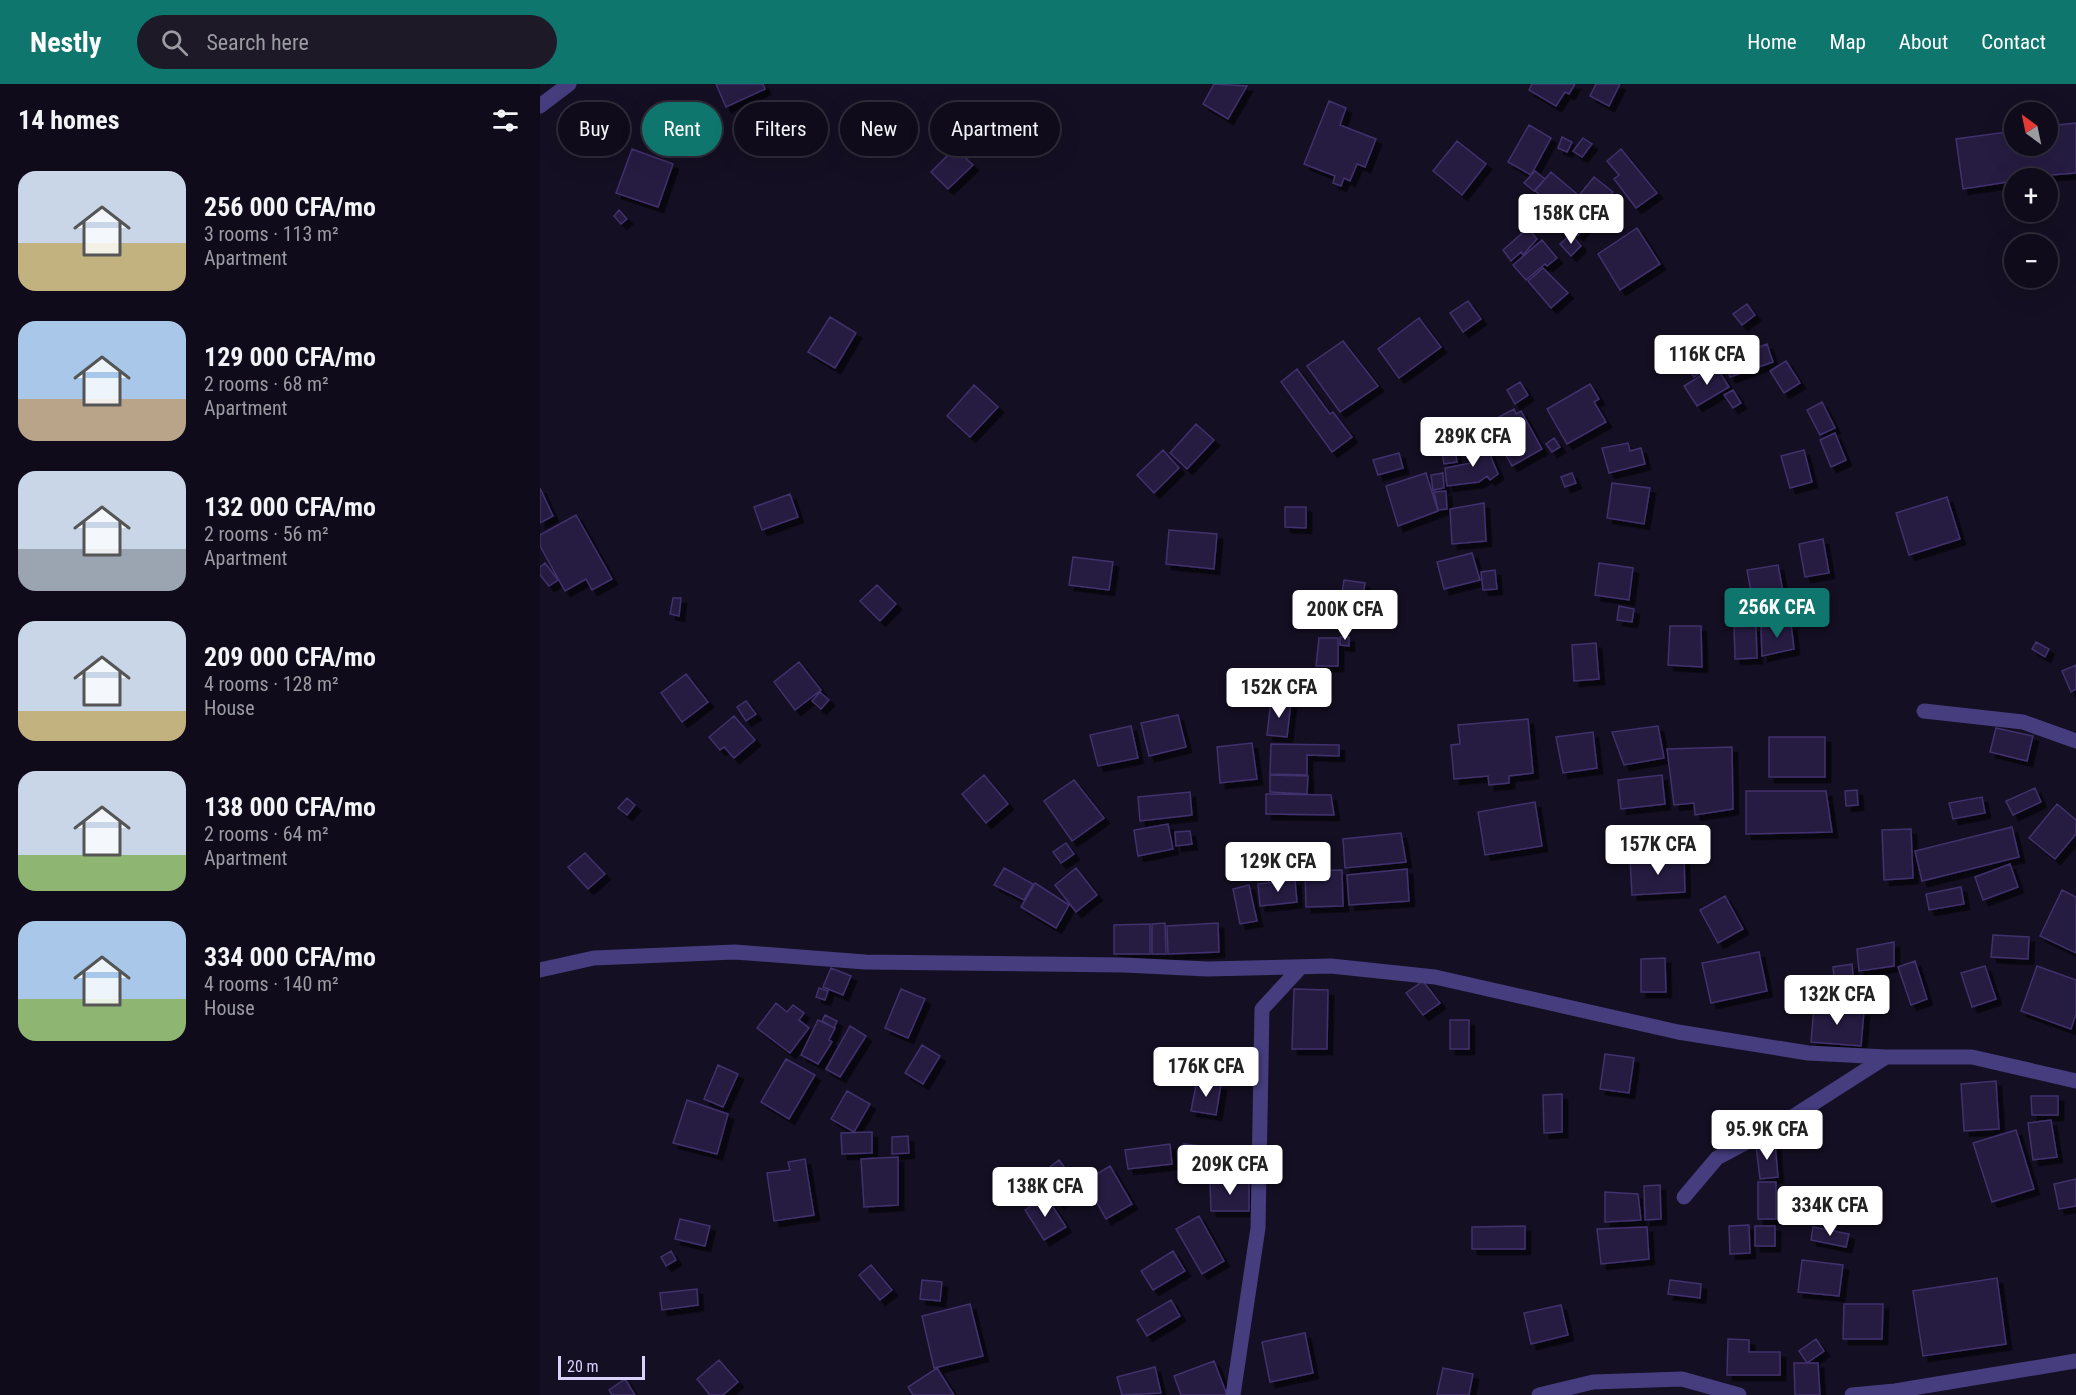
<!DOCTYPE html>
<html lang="en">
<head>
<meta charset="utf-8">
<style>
  body { margin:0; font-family:"Roboto Condensed",sans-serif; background:#1d1927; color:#f1f3f6; height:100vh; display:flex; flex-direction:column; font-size:22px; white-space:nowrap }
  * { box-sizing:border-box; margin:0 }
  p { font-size:20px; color:#9b9ba2 }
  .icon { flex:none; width:33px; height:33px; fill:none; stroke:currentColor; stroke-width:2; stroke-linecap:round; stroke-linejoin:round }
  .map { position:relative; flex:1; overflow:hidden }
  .panel { display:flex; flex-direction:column; background:#0f0b1a; width:540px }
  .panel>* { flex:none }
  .banner { position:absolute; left:18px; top:18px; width:570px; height:54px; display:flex; gap:12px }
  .needle { width:39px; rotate:327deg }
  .tools { position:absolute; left:1464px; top:18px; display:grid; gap:12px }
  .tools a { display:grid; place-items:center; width:54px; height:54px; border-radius:50%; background:#0f0b1a; box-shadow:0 6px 24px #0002,0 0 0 2px #2f2b39; font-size:30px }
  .scale { position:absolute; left:18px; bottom:15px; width:87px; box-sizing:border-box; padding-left:6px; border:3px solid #dbd3fc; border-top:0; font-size:16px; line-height:21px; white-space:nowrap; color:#dbd3fc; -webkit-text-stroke:4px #140f22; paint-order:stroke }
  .price { position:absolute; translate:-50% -51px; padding:0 14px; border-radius:6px; background:#fff; color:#222; font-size:20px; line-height:39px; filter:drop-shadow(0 2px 3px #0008) }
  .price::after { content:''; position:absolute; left:50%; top:36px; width:18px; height:14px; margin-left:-9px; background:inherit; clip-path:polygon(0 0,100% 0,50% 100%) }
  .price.selected { background:#0f766e; color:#fff }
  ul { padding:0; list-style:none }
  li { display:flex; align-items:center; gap:18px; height:150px; padding:0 18px }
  li span { display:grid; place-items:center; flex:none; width:168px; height:120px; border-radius:18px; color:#555 }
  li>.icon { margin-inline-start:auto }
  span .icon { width:72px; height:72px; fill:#fffc; stroke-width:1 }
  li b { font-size:26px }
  h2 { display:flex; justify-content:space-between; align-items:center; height:72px; padding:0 18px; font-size:26px }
  .pill { padding:0 21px; border-radius:27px; background:#0f0b1a; box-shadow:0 6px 24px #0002,0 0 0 2px #2f2b39; font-size:21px; line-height:54px }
  .pill.selected { background:#0f766e; color:#fff }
  header { display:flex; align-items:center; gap:36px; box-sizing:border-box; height:84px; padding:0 30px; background:#0f766e; color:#fff }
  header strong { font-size:28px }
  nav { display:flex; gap:33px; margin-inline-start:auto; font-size:21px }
  .search { width:420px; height:54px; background:#1d1927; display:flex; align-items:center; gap:15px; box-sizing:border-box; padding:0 21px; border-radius:33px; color:#9b9ba2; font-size:22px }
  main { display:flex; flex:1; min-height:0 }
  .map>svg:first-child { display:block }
  .building { fill:#271d42; stroke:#41306c; stroke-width:1.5; filter:url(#shadow) }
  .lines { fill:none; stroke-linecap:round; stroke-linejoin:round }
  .minor { stroke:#453d7e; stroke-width:15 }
</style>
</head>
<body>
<header>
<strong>Nestly</strong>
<div class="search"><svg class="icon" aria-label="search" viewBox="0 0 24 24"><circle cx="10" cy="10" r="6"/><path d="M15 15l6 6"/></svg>Search here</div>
<nav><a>Home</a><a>Map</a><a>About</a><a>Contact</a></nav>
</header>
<main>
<section class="panel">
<h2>14 homes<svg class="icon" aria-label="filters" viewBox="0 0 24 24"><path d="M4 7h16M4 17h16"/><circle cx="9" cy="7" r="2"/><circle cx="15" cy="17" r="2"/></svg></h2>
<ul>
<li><span style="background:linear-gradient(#c9d6e8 60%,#c2b280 0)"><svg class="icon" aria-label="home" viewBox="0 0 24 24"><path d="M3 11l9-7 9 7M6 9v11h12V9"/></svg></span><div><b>256 000 CFA/mo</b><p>3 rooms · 113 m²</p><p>Apartment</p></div></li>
<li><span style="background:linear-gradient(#a9c7e8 65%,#b9a48a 0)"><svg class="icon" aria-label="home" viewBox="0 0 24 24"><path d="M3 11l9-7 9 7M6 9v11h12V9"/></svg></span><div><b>129 000 CFA/mo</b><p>2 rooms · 68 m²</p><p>Apartment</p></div></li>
<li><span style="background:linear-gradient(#c9d6e8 65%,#9aa5b1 0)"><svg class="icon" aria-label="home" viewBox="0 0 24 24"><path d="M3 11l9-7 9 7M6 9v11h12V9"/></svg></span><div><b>132 000 CFA/mo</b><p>2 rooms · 56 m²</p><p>Apartment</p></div></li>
<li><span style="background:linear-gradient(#c9d6e8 75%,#c2b280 0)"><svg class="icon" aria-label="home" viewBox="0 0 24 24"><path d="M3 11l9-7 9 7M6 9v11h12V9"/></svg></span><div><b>209 000 CFA/mo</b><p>4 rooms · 128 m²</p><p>House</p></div></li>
<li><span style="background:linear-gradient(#c9d6e8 70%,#8fb573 0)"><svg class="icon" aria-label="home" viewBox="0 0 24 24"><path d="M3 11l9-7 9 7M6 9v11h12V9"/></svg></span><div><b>138 000 CFA/mo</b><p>2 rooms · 64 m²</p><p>Apartment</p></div></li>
<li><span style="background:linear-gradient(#a9c7e8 65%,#8fb573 0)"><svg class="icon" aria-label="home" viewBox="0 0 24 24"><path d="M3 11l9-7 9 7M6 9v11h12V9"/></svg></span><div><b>334 000 CFA/mo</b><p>4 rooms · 140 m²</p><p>House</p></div></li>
</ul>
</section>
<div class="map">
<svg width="1536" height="1311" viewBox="0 0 1536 1311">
  <defs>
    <filter id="shadow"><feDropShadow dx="5.5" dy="5.5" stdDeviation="0" flood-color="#0009"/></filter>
  </defs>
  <rect width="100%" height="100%" fill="#140f22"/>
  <path class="building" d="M176,0H223L225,5L186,23Z
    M674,0L707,2L688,35L663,20Z
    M992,0H1035L1029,10L1025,8L1016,22L989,6Z
    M1056,0H1080L1069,22L1050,12Z
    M789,17L806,24L800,41L836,55L825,83L817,80L810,97L804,94L801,102L793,99L795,92L764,80Z
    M1536,39V89L1474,94V97L1423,105L1416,55L1474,47V62H1508V42Z
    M989,41L1011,54L991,91L968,78Z
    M1022,53L1032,58L1027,68L1018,64Z
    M1043,54L1052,60L1042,73L1033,67Z
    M917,57L946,80L922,111L893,87Z
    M415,64L433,81L408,105L391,88Z
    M92,65L133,80L118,123L76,109Z
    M1081,65L1117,109L1096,124L1074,95L1079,91L1067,77Z
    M995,87L1005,95L994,107L984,99Z
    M1011,88L1037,110L1021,128L995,107Z
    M1054,93L1073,108L1038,151L1019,136Z
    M79,126L87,135L81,140L74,132Z
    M988,144L997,155L983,171L981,168L971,177L963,166Z
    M1097,144L1120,180L1080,206L1058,170Z
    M1031,150L1041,162L1031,172L1020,160Z
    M1002,156L1017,174L1007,182L1005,180L986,196L973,181Z
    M1003,184L1028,209L1011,224L988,197Z
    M928,217L941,235L923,248L910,229Z
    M1207,220L1215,231L1202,241L1193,230Z
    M290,233L316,249L295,284L268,268Z
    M879,234L901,263L859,294L838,265Z
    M1156,252L1174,279L1154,293L1135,266Z
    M803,257L838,302L800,328L767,282Z
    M1227,260L1233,278L1190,293L1184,276Z
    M1246,277L1260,299L1244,309L1230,287Z
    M1176,282L1189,303L1157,322L1144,302Z
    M757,285L790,330L793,328L812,353L792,368L741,298Z
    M980,298L988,311L975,320L967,306Z
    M1050,300L1059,315L1054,318L1066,338L1027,360L1007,325Z
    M434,301L458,323L430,353L407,332Z
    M1193,306L1201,319L1193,324L1184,311Z
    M1282,318L1295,344L1280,351L1267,326Z
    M974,325L976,330L981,327L1002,365L972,382L952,346L961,340L957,334Z
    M931,334L932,338H934L938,362L915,366L917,378L904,380L898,345L915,342L914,337Z
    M656,340L674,356L647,385L630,369Z
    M1295,349L1306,376L1291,383L1280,356Z
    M1014,354L1020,363L1012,368L1006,360Z
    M1088,359L1090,367L1101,364L1105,380L1069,389L1062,364Z
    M946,361L958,390L950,396L947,392L939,398L907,402L905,384L931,379L927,366Z
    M623,366L639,384L614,409L597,391Z
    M1264,366L1272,398L1250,404L1241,372Z
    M859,369L863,384L838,391L833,376Z
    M886,389L898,427L858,442L846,402Z
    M903,389L904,404L893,406L891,391Z
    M1032,389L1036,399L1025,403L1021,393Z
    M1072,399L1110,404L1104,440L1067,434Z
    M0,404L13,432L0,439Z
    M906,407L907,425L898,426L894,408Z
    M250,410L258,433L222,446L214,423Z
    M1407,413L1420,455L1369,471L1356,429Z
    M944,419L946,457L912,460L910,425Z
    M745,423H766V444L745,443Z
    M36,431L72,495L52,506L46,495L25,507L0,462V451Z
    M629,446L677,450L674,485L626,480Z
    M1283,455L1289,489L1265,493L1259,460Z
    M932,469L940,496L904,505L897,478Z
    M533,473L573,478L569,506L529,501Z
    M5,479L18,496L9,502L0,491V483Z
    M1059,479L1093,484L1089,516L1055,511Z
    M1238,481L1246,524L1215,530L1207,486Z
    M955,486L957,505L943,506L941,488Z
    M804,496L825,499L820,532L799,529Z
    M337,501L356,520L340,537L320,517Z
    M133,514H141L139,532L130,530Z
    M1079,522L1094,525L1092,538L1077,536Z
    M1251,540L1254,565L1222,572L1221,543Z
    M1130,542H1161L1162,583L1128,581Z
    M1216,542L1217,574L1195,575L1194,543Z
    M800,553H809V562L800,561Z
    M779,554H798V582H776Z
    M1496,558L1509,565L1505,573L1492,565Z
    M1056,559L1059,595L1034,597L1032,561Z
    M259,578L281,606L255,626L234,598Z
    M1536,581V605L1531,608L1522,587Z
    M146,590L168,618L142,638L121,609Z
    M280,608L289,616L281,625L272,617Z
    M731,616L751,618L747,653L727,651Z
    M206,617L216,630L206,637L197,623Z
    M638,631L646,663L609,672L601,639Z
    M194,632L215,656L194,674L184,663L180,666L169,653Z
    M988,635L993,689L969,692V699L949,701L948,692L914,695L911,661L920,660L918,641Z
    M591,642L598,674L558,682L550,651Z
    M1118,642L1124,674L1084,681L1072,648Z
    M1456,644L1493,652L1487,677L1450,668Z
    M1053,648L1057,684L1023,689L1016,653Z
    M1229,653H1285V693H1229Z
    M712,659L717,695L680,699L677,663Z
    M731,660L799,661V672L767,671V691L730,690Z
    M1192,663L1193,725L1155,731L1154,719L1134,721L1127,665Z
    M444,691L468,720L446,739L422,710Z
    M730,691L768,692L767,710L730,708Z
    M1122,691L1125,720L1081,725L1078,696Z
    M534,696L564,734L532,757L504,717Z
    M1495,704L1501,718L1473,731L1466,717Z
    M1317,706L1318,721L1306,722L1305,707Z
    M1206,707H1286L1292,748L1206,750Z
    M650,708L652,731L600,737L598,713Z
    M726,710L791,711L794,731L726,730Z
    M1442,713L1445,729L1413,735L1409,719Z
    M87,714L95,721L87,731L78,724Z
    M995,718L1002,762L945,771L938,728Z
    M1517,720L1536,736V750L1515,775L1489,754Z
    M628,740L633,765L598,772L594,746Z
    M1472,743L1479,773L1382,797L1375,767Z
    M1371,745L1373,794L1344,796L1342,746Z
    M650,747L652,760L636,762L635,748Z
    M861,749L866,778L805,784L803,755Z
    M526,759L534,770L521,779L513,768Z
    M45,769L65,790L48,805L28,783Z
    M1144,773L1145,808L1092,811L1090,776Z
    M1470,780L1478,803L1443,816L1435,793Z
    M464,784L493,800L484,816L454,801Z
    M536,784L557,811L536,828L515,801Z
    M867,785L869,817L809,821L807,791Z
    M802,786L803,822L766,823L765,787Z
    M755,796L757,818L720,822L718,800Z
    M495,799L529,821L516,844L481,823Z
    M709,801L717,837L700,840L693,805Z
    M1421,803L1424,820L1389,826L1386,810Z
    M1522,806L1536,813V869L1500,852Z
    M1185,812L1203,845L1178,859L1160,826Z
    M625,839L626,870H612V840Z
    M678,839L679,868L628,870L627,842Z
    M610,840V870H574V841Z
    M1453,851L1489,853L1488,875L1451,873Z
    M1354,858V882L1319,887L1317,865Z
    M1219,868L1227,907L1171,919L1162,879Z
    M1125,874L1126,908H1101V875Z
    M1375,877L1387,915L1371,921L1358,883Z
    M1312,880L1315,911L1296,913L1293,883Z
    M1445,882L1456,915L1432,923L1421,889Z
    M1497,882L1536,896V930L1531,945L1481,927Z
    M291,884L311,892L303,911L283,903Z
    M883,897L900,919L883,931L866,909Z
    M279,904L288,907L285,916L276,913Z
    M361,905L385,915L368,954L345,944Z
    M754,905L788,906L787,965H752Z
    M236,919L247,928L253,921L264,929L259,936L269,944L250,969L217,944Z
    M1274,923L1324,927L1321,962L1271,958Z
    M285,931L297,937L294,944L282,937Z
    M278,936L295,944L289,956L292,958L278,980L261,971Z
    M910,936H929V965H910Z
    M310,942L326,952L300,993L286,985Z
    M382,961L400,972L383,1000L365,989Z
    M1065,970L1094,974L1089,1009L1060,1005Z
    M246,975L275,991L249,1035L221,1018Z
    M178,981L198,990L183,1023L164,1015Z
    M657,996L681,1000L676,1031L651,1027Z
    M1456,997L1459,1045L1424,1047L1421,1000Z
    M307,1007L330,1020L314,1048L291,1035Z
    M1022,1010V1048L1004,1049L1003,1011Z
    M1491,1012H1518V1031H1492Z
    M147,1016L188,1030L177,1070L133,1059Z
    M1511,1036L1517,1073L1493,1076L1488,1039Z
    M1476,1046L1494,1105L1452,1118L1433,1059Z
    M332,1048V1069L302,1070L301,1049Z
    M368,1052L369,1069L352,1070V1053Z
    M1235,1059L1238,1093L1220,1095L1216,1062Z
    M630,1060L632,1080L588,1085L585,1066Z
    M644,1060L669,1063L666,1087L642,1085Z
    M358,1073V1121L324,1123L321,1075Z
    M265,1075L274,1131L234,1137L227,1089L250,1086L248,1078Z
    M519,1076L540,1104L519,1119L498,1092Z
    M570,1082L592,1120L566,1135L545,1097Z
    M1536,1095V1122L1519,1125L1514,1100Z
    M709,1097V1127H671L670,1098Z
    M1218,1098H1236V1135H1218Z
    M1120,1101L1121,1135L1105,1136L1104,1102Z
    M1065,1108L1098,1110L1101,1136L1065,1138Z
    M506,1112L526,1143L504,1156L485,1126Z
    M659,1132L684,1177L662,1190L636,1145Z
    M140,1135L170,1142L165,1162L135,1155Z
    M1209,1141L1210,1169L1190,1170L1189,1142Z
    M985,1142V1165H932V1143Z
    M1215,1142H1235V1162H1215Z
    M1107,1143L1109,1175L1061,1180L1057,1145Z
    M1273,1143L1309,1150L1306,1163L1271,1156Z
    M131,1167L136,1176L126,1182L121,1173Z
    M633,1167L645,1187L613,1206L601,1187Z
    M1262,1176L1303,1181L1299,1212L1258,1208Z
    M331,1181L352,1206L340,1216L319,1191Z
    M1457,1194L1466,1260L1383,1272L1373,1207Z
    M382,1196L402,1198L400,1217L380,1215Z
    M1130,1196L1161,1200L1160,1214L1128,1210Z
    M157,1205L158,1221L122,1226L120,1209Z
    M631,1216L640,1232L607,1252L597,1236Z
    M430,1220L443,1272L394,1284L382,1232Z
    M1304,1220H1343L1342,1255H1303Z
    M1021,1221L1028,1251L991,1260L984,1229Z
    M765,1249L773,1289L730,1298L722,1258Z
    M1188,1255L1209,1256V1268H1240V1291H1187Z
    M1276,1255L1284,1267L1267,1279L1259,1267Z
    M179,1276L198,1298L183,1311H170L157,1295Z
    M674,1277L687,1311H641L634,1292Z
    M1254,1279H1278L1280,1311H1255Z
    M615,1283L621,1309L582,1311L577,1293Z
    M397,1284L414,1311H373L368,1303Z
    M903,1284L933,1290L929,1311H897Z
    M85,1295L95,1311H72L69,1306Z"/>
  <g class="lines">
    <path class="minor" d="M0,22L29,0
      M1384,627L1483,638L1536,657
      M0,886L54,874L195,868L325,878L584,881L667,885L791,882L895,893L1138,948L1268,969L1346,973H1432L1536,997
      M1144,1113L1177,1074L1246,1037L1346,973
      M693,1311L718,1144L722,925L761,883
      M999,1311L1053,1298L1142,1295L1199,1311
      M1312,1311L1355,1307L1536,1277"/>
  </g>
</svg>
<div class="tools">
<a><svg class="needle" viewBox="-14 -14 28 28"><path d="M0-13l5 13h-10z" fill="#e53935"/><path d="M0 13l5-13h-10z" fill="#9b9ba2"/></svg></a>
<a>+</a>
<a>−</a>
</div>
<div class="scale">20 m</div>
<b class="price" style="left:1031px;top:161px">158K CFA</b>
<b class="price" style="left:1167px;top:302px">116K CFA</b>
<b class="price" style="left:933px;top:384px">289K CFA</b>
<b class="price selected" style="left:1237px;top:555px">256K CFA</b>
<b class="price" style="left:805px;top:557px">200K CFA</b>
<b class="price" style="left:739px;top:635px">152K CFA</b>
<b class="price" style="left:1118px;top:792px">157K CFA</b>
<b class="price" style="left:738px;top:809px">129K CFA</b>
<b class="price" style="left:1297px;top:942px">132K CFA</b>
<b class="price" style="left:666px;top:1014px">176K CFA</b>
<b class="price" style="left:1227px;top:1077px">95.9K CFA</b>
<b class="price" style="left:690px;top:1112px">209K CFA</b>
<b class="price" style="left:505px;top:1134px">138K CFA</b>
<b class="price" style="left:1290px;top:1153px">334K CFA</b>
<div class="banner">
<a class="pill">Buy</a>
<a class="pill selected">Rent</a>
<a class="pill">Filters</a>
<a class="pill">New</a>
<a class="pill">Apartment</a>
</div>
</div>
</main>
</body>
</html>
